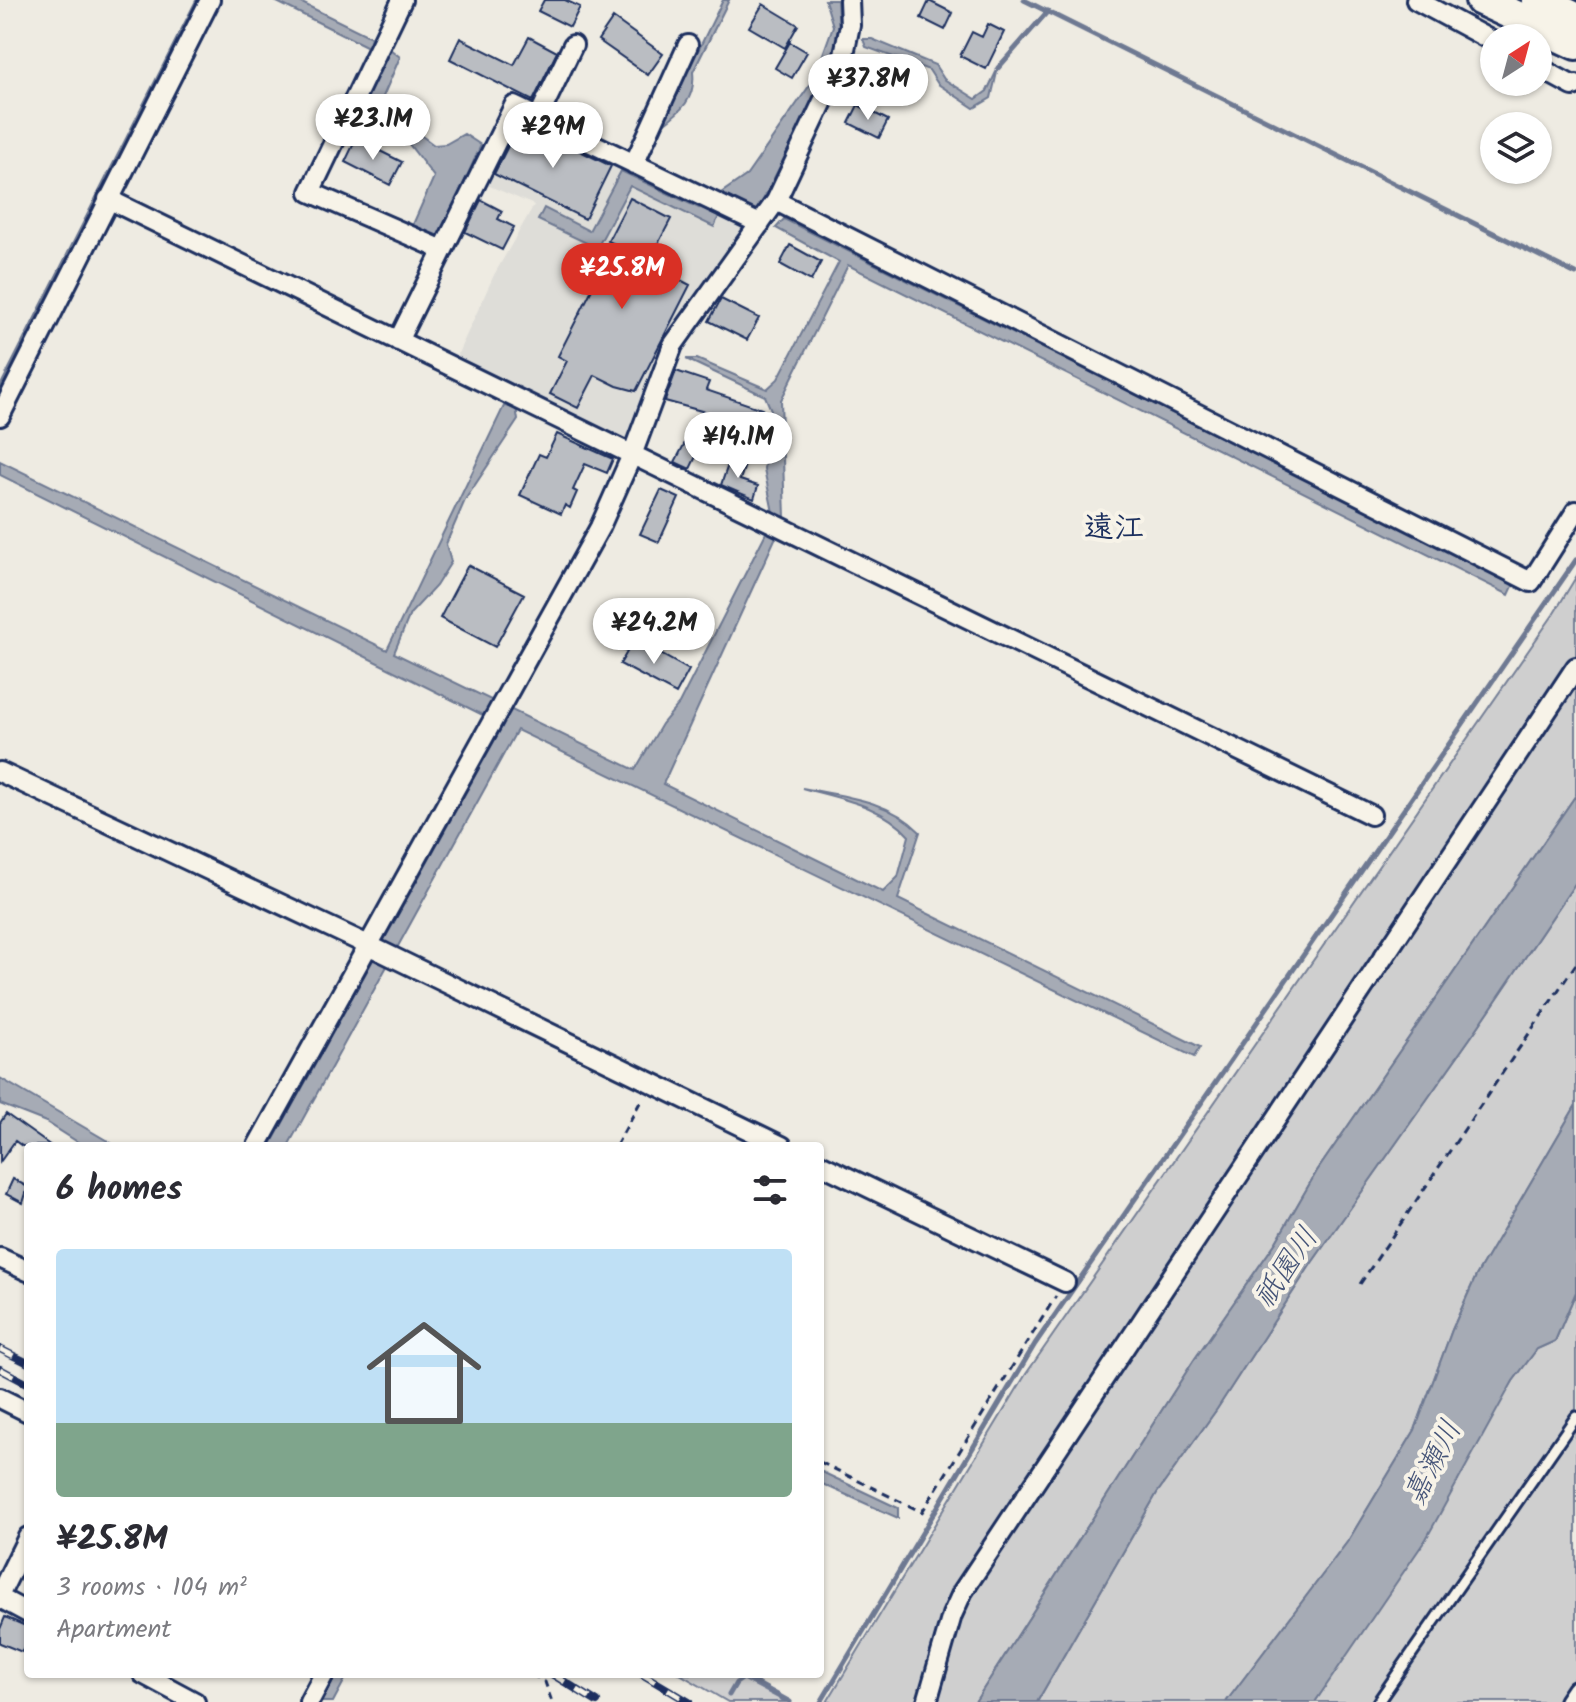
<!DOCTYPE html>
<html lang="en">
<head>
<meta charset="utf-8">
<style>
  body { margin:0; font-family:Kalam,"Klee One",sans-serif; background:#f2f2f3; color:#2b2b33; height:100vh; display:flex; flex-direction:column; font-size:30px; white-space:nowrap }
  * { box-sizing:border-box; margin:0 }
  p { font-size:26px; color:#7c7c81 }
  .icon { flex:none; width:44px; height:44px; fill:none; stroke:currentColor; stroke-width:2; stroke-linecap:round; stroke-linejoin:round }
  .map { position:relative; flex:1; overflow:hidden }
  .panel { position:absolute; left:24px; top:1142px; width:800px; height:536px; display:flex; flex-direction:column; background:#fff; border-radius:8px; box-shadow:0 2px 6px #0004 }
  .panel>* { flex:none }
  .needle { width:52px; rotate:36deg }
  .controls { position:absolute; left:1480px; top:24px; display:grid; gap:16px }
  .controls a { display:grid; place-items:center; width:72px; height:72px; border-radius:50%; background:#fff; box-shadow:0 2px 6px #0004; font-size:40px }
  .price { position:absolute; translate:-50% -68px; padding:0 18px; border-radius:28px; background:#fff; color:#222; font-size:26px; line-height:52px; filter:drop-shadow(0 2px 4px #0008) }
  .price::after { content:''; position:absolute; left:50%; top:48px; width:24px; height:18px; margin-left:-12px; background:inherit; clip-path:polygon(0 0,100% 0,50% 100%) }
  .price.selected { background:#d93025; color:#fff }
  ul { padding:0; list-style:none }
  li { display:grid; align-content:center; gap:16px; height:424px; padding:0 32px }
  li span { display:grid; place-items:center; height:248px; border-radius:8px; color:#555 }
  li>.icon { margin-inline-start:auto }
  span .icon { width:144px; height:144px; fill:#fffc; stroke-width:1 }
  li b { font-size:34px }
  h2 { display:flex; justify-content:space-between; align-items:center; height:96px; padding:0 32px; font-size:34px }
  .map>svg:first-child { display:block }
  .built { fill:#deddd8 }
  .green { fill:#cfcfcf; stroke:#757f96; stroke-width:2 }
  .water { fill:#a6abb5; stroke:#6e7992; stroke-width:2 }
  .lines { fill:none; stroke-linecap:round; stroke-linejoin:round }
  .stream { stroke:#6e7992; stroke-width:5 }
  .building { fill:#babdc2; stroke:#1b2f5e; stroke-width:2 }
  .service-casing { stroke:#1b2f5e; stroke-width:15 }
  .minor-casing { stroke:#1b2f5e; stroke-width:24 }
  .trunk-casing { stroke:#1b2f5e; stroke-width:36 }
  .path { stroke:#1b2f5e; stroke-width:3; stroke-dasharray:8 6; stroke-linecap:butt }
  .service { stroke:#f7f3e8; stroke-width:9 }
  .minor { stroke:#f7f3e8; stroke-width:18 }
  .trunk { stroke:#f7f3e8; stroke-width:30 }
  .rail-casing { stroke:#1b2f5e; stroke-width:8 }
  .rail { stroke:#f7f3e8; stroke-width:5; stroke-dasharray:15; stroke-linecap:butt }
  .labels { text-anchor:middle; stroke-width:8; stroke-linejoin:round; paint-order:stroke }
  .neighbourhood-label { font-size:30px; font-weight:bold; fill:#1b2f5e; stroke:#f7f3e8 }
  .water-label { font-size:30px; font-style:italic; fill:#455478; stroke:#f7f3e8 }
</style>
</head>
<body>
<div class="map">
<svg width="1576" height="1702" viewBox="0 0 1576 1702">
  <rect width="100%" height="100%" fill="#eeebe2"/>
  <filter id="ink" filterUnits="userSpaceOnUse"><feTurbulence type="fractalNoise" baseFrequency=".0125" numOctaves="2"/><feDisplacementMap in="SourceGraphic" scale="16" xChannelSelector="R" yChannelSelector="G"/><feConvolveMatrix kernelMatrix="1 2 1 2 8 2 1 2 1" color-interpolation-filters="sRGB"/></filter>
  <g filter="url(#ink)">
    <path class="built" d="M507,107L752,228L670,340L622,456L450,371L494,275L534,205L473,179Z"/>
    <path class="green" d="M1576,577V795L1317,1171L1276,1242L1194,1360L975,1702H827L1026,1374L1553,615Z
      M1576,882V1105L1476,1276L1452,1330L1415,1430L1348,1541L1226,1702H1037L1157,1493L1217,1409L1311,1264L1478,1027Z
      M1576,1292V1702H1315L1513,1381L1537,1349L1555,1341Z
      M680,1674H733L786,1702H728Z"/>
    <path class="water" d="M273,0H296L371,37L368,47Z
      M723,0H729L693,72C696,99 681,111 661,126Z
      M825,0H837L839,29L830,67L757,212L734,201L720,214L714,227L630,186L597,248L538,220L544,208L589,231L621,171L699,208L747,175L814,79L833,26Z
      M863,39H872L935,65L944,79L976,99L987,91L998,68L991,98L974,108L938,84L929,70L866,47Z
      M390,49L400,57L382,99L384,108L434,145L446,144L464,134L481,145L439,239L411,229L434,177L405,139L357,113Z
      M784,219L1514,584L1509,595L848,265L781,400L785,517L663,784L883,892L898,877L909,836C882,805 841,799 802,788C844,796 889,800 920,832L898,899L1200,1047L1194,1057L517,730L288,1146H270L503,725L0,475V461L387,650L504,406L516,407L518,420L465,500L446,544L451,562L436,586L410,614L394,653L635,770L662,724L679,704L774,517L764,469L771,410L765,396L686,359H697L767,389L778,379L839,262L776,228Z
      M1576,795V882L1478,1027L1311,1264L1217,1409L1157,1493L1037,1702H975L1194,1360L1276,1242L1317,1171Z
      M0,1078L116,1146H84L46,1122L0,1104Z
      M1576,1105V1292L1555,1341L1537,1349L1513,1381L1426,1539L1315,1702H1226L1348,1541L1415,1430L1452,1330L1476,1276Z
      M820,1471L898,1508V1518L820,1483Z
      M336,1674H348L333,1702H321Z"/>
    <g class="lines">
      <path class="stream" d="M1024,0L1576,274
        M998,68L1048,11
        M0,390L198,0
        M729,1695L736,1683L745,1677L790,1702
        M821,1702L1035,1344L1576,560"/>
    </g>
    <path class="building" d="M544,0H565L580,7L570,27L538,11Z
      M929,1L953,13L945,30L921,18Z
      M763,4L798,25L785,48L749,27Z
      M613,18L663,54L648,75L598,40Z
      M988,24L1004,32L986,69L960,56L972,32L982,37Z
      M529,37L557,52L533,101L450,59L460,38L514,65Z
      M790,42L807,52L792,78L775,68Z
      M848,76L872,89L865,101L842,89Z
      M858,105L888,120L879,138L849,123Z
      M520,122L611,166L585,219L494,174Z
      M356,139L402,162L390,185L345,162Z
      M630,198L671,219L648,263L690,285L636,391L617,386L595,375L578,408L550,394L567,361L558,356L615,244L608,241Z
      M481,200L502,211L498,219L514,227L502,250L465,232Z
      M790,245L821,262L811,281L780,264Z
      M721,299L759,318L747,340L709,321Z
      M676,371L709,382L706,390L762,409L754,431L704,414L705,412L665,401Z
      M557,434L613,459L607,473L585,464L573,490L577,492L570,508L565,505L561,514L520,495L539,454L546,457Z
      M689,435L703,442L690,469L675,462Z
      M730,459L745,465L740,480L758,486L754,499L721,485Z
      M661,490L679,498L659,542L640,534Z
      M468,565L524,594L495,647L440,618Z
      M630,637L689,670L676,694L620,664L627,652L623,650Z
      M6,1114L51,1146H22L15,1141L0,1162V1123Z
      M13,1179L28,1187L23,1203L6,1194Z
      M5,1617L28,1627V1638L22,1652L0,1643V1629Z"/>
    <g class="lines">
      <g class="service-casing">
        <path id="service" d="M1378,1702L1576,1417"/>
      </g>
      <g class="minor-casing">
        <path id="minor" d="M402,0L310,192L443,250
          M1416,0L1494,42
          M1538,67L1573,86L1576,85
          M538,118L573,45
          M634,164L688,45
          M108,199L1371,815
          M776,201L1531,582L1576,511
          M398,341L514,106L760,224
          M0,416L210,0
          M0,772L368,945L782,1146
          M257,1146L600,527L632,455L673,345L776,201L843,59L850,25L849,0
          M820,1164L1065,1282
          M0,1258L28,1271
          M0,1398L28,1412
          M0,1594L28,1537
          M0,1598L28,1613
          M143,1674L195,1702
          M309,1702L324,1674
          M927,1702L952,1615L963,1591L1576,667
          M1568,1702L1576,1690"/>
      </g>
      <g class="trunk-casing">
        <path id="trunk" d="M1481,0L1576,44
          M1537,0L1576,18"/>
      </g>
      <path class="path" d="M616,1146L643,1097
        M1360,1284L1576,964
        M820,1462L922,1512L1056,1296
        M531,1674L545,1682L552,1702"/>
      <use href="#service" class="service"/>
      <use href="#minor" class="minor"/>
      <use href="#trunk" class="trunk"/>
      <g class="rail-casing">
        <path id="rail" d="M0,1349L28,1363
          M0,1369L28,1384
          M552,1674L597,1702
          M642,1674L689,1702"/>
      </g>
      <use href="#rail" class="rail"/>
    </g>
  </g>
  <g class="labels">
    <g class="neighbourhood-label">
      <text x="1114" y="537">遠江</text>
    </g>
    <g class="water-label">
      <text transform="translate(1285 1267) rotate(-56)" y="10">祇園川</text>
      <text transform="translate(1432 1462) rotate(-63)" y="10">嘉瀬川</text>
    </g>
  </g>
</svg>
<div class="controls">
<a><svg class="needle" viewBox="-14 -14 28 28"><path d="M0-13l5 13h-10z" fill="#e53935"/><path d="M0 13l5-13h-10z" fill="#7c7c81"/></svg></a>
<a><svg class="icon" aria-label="layers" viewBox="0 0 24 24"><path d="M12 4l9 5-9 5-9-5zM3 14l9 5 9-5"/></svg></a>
</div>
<b class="price" style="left:868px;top:122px">¥37.8M</b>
<b class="price" style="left:373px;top:162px">¥23.1M</b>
<b class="price" style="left:553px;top:170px">¥29M</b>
<b class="price selected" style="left:622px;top:311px">¥25.8M</b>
<b class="price" style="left:738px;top:480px">¥14.1M</b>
<b class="price" style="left:654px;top:666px">¥24.2M</b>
<section class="panel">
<h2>6 homes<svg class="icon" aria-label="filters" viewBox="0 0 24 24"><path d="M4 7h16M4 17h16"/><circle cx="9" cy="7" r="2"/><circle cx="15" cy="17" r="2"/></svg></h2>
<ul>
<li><span style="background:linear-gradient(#bfe0f5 70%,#7fa58c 0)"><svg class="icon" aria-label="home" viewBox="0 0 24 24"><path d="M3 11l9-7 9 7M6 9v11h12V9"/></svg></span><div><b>¥25.8M</b><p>3 rooms · 104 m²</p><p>Apartment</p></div></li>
</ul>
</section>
</div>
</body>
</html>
